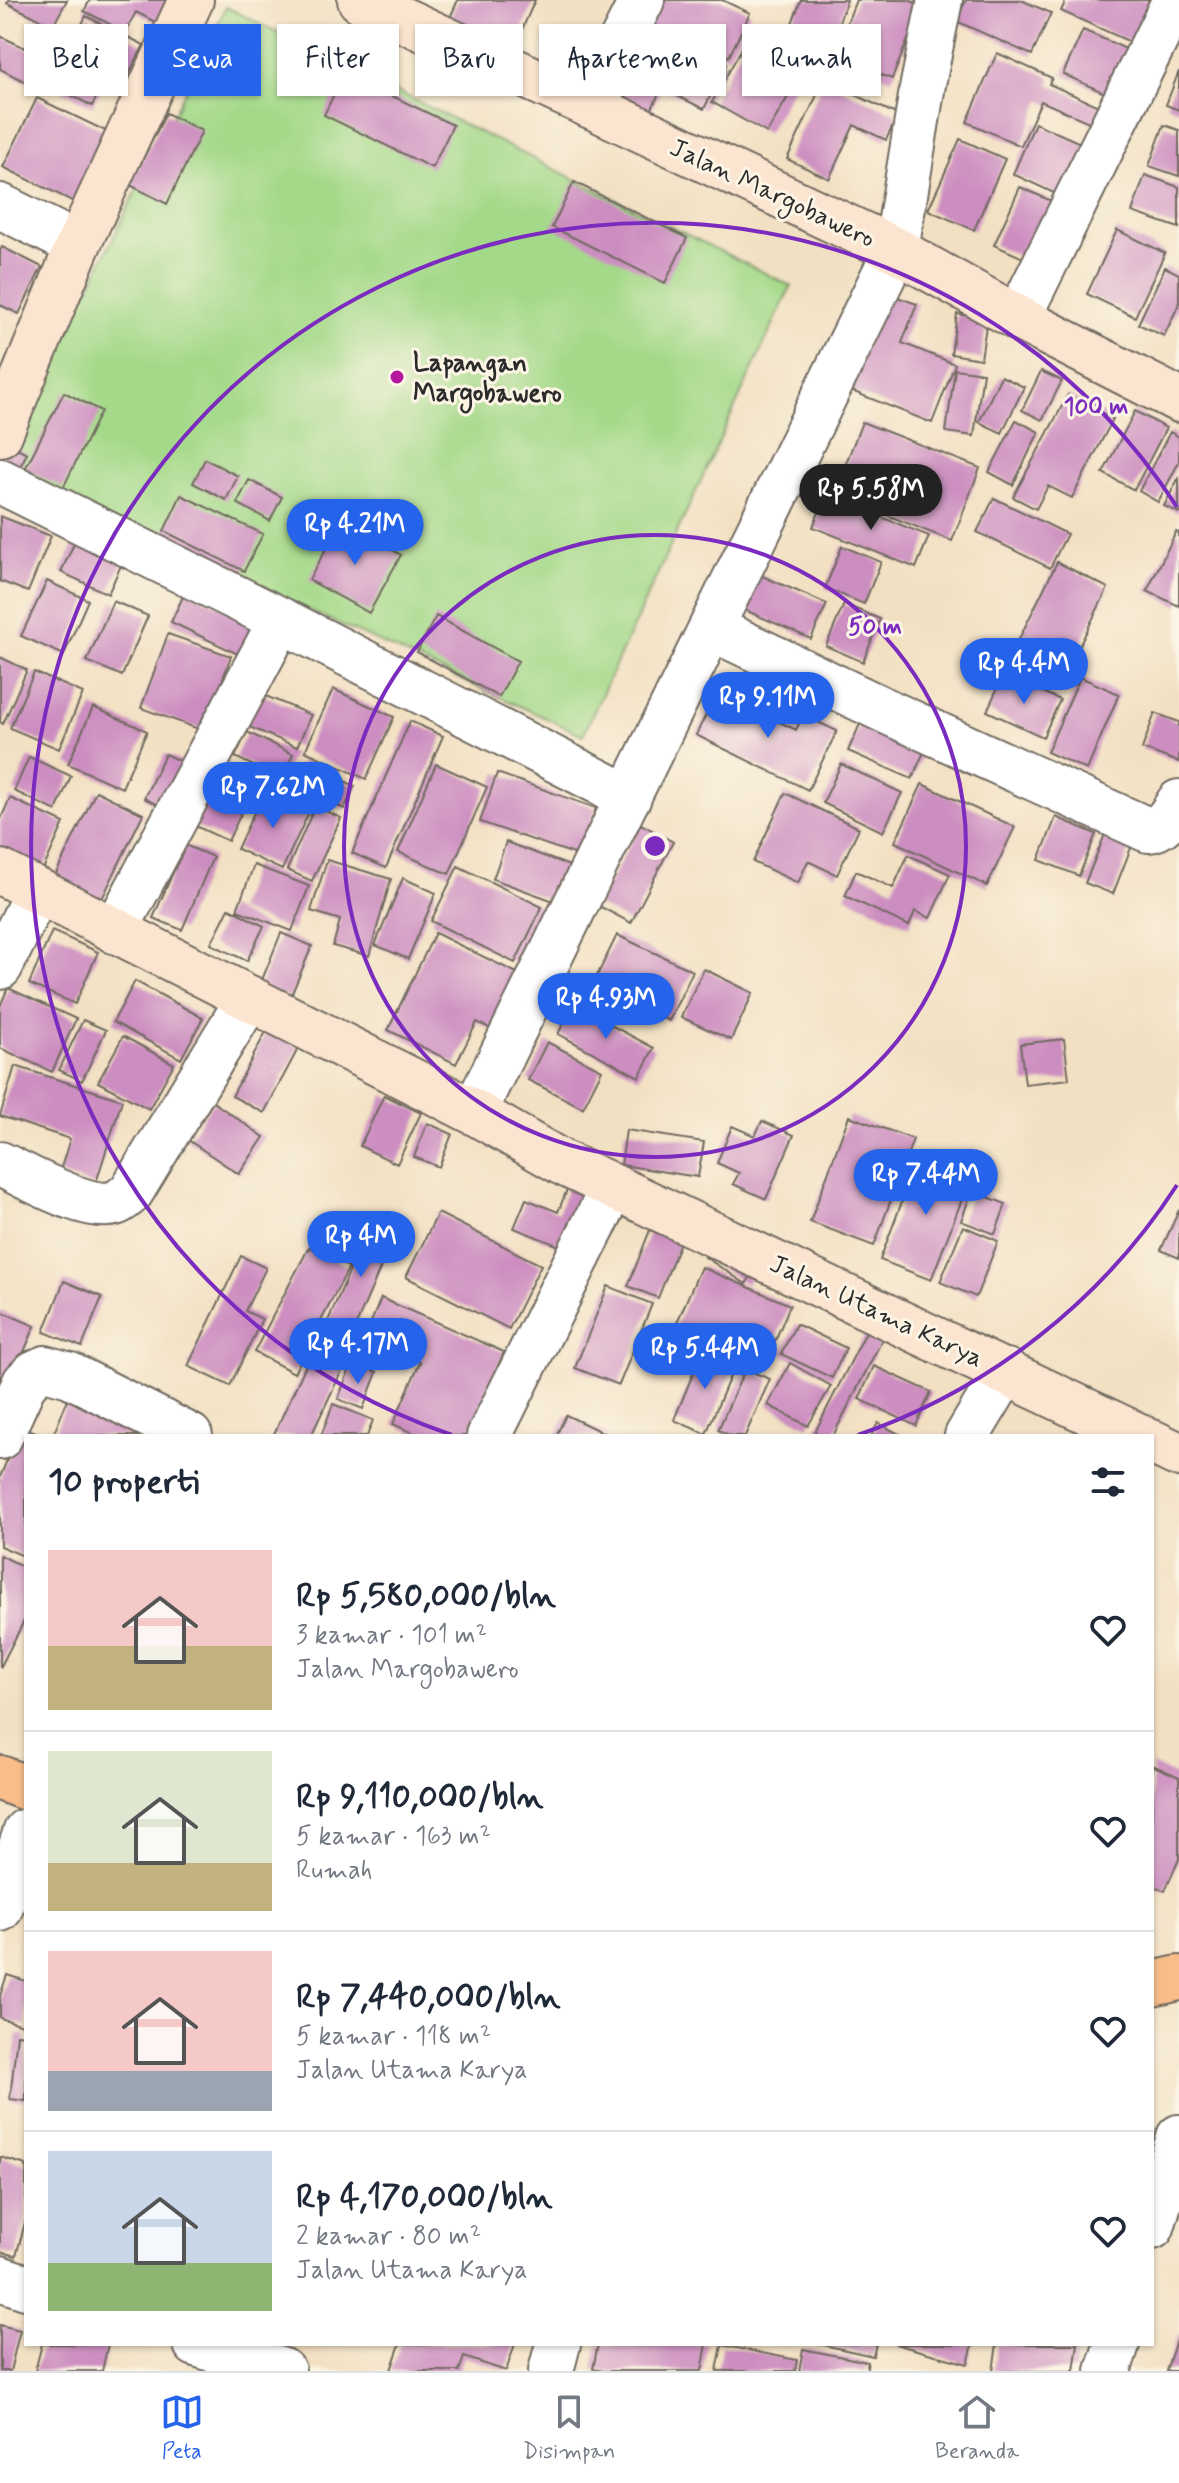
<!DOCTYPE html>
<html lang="id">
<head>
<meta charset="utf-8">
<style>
  body { margin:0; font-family:Mynerve,sans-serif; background:#f6f6f7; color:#1f2937; height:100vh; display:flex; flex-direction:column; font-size:30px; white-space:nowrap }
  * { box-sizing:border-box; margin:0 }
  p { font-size:26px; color:#747a83 }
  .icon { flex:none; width:44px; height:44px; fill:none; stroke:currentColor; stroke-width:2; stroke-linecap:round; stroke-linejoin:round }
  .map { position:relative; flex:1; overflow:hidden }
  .sheet { position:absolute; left:24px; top:1434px; width:1130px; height:912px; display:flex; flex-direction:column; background:#fff; border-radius:0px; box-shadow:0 2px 6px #0004 }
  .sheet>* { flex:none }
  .banner { position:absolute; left:24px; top:24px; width:1132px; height:72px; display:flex; gap:16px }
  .price { position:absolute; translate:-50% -68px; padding:0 18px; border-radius:28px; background:#2563eb; color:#fff; font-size:26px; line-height:52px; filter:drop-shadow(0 2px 4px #0008) }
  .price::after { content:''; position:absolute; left:50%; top:48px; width:24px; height:18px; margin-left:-12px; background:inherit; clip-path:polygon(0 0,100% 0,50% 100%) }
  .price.selected { background:#222; color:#fff }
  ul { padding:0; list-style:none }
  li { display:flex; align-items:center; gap:24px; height:200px; padding:0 24px }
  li+li { border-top:2px solid #e0e1e3 }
  li span { display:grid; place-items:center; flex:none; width:224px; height:160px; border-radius:0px; color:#555 }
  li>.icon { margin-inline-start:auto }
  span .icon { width:96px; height:96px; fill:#fffc; stroke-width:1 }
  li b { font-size:34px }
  h2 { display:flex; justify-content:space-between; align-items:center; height:96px; padding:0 24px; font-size:34px }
  .tag { padding:0 28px; border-radius:0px; background:#fff; box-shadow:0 2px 6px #0004; font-size:28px; line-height:72px }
  .tag.selected { background:#2563eb; color:#fff }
  .dock { display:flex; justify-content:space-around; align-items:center; height:112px; border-top:2px solid #e0e1e3; background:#fff; font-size:22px; color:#747a83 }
  .dock a { display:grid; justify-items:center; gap:4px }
  .dock .selected { color:#2563eb }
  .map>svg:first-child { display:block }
  .green { fill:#a4d989; stroke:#68825a; stroke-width:2 }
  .building { fill:#cc8dc0 }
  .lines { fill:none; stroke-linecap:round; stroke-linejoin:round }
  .street-casing { stroke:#716a60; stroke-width:48 }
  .secondary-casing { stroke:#716a60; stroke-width:48 }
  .highway-casing { stroke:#716a60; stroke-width:48 }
  .street { stroke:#fff; stroke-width:44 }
  .secondary { stroke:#fce5d0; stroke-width:44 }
  .highway { stroke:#f8bd89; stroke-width:44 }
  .ring { fill:none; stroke:#7b2cbf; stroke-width:4 }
  .poi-dot { fill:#b5179e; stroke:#fcf5e5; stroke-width:3 }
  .labels { text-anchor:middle; stroke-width:6; stroke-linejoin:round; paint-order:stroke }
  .street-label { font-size:26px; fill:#2b2b2b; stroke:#fcf5e5 }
  .poi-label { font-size:26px; font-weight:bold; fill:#2b2b2b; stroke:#fcf5e5; text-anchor:start }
  .centre { fill:#7b2cbf; stroke:#fcf5e5; stroke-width:4 }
  .ring-label { font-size:24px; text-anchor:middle; font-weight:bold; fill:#7b2cbf; stroke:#fcf5e5; stroke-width:6; stroke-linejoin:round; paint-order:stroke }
</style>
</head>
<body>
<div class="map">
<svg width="1179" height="2371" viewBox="0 0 1179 2371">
  <rect width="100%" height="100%" fill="#fcf5e5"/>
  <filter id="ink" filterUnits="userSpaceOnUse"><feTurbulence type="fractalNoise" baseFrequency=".0125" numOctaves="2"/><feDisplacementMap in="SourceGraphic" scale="16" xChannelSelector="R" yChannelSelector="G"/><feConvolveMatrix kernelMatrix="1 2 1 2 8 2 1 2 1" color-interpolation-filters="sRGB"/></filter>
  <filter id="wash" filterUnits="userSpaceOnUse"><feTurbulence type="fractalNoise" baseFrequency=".006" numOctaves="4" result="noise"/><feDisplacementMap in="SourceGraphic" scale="32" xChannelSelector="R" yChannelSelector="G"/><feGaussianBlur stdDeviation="1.8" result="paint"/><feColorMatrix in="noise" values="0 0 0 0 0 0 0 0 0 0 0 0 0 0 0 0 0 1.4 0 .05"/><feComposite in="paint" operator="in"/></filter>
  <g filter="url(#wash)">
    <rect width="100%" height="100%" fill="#f2e0c2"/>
    <path class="green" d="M226,7L791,286L583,735L0,470Z"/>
    <g id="blocks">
      <path class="building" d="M9,0H67L53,26L7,3Z
        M90,0H168L157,23L136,12L125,32L84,11Z
        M458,0H535L514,48L449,20Z
        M659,0H722L750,13L729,57L686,36L649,115L613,98Z
        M801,0H847L830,47L789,31Z
        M856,0H908L922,5L892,79L834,56Z
        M966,0H1021L1051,13L1032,55L956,21Z
        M1066,0H1170L1148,50L1061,11Z
        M86,16L144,45L124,83L108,75L92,106L51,85Z
        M1083,30L1142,56L1122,101L1063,74Z
        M0,36L40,55L26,82L0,69Z
        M748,37L804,69L767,133L712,102Z
        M688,44L727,63L704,109L665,90Z
        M997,53L1052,78L1049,84L1114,113L1107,130L1041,101L1021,146L967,122Z
        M1179,71V110L1166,105Z
        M344,73L453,125L432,168L324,115Z
        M824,80L898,115L886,140L854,125L829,179L787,159Z
        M37,98L116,136L82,206L3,167Z
        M166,113L202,131L167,204L130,185Z
        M1035,123L1094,149L1071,201L1013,174Z
        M1164,125L1179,130V176L1149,166Z
        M960,139L1005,159L974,230L928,210Z
        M1145,175L1179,187V228L1132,212Z
        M574,182L687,238L665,283L552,227Z
        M1020,187L1065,207L1039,265L994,245Z
        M1117,230L1165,253L1135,317L1087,294Z
        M2,247L42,267L19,314L0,305V251Z
        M1165,267L1179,274V304L1164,336L1138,324Z
        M886,293L917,304L902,343L955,364L932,423L849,390Z
        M957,314L987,319L981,359L951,354Z
        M955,369L983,373L974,436L946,432Z
        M1041,371L1062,381L1042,420L1022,410Z
        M1001,376L1024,387L1002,433L979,422Z
        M64,392L101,411L63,488L25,469Z
        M1068,395L1113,419L1072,498L1048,486L1036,509L1013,497Z
        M1135,411L1166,428L1134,490L1103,473Z
        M1016,420L1039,432L1013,485L989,472Z
        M862,422L980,468L952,541L834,494Z
        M1170,432L1179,437V462L1158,502L1139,491Z
        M9,444L27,453L13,481L0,461Z
        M205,459L238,476L226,500L193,483Z
        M1179,477V513L1164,506Z
        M249,480L282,497L270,521L237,503Z
        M181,495L263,534L244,571L164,531Z
        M826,495L929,536L916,568L813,527Z
        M994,498L1067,534L1050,568L977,532Z
        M0,516L51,536L28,592L0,581Z
        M341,521L401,555L369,613L309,580Z
        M1176,532L1179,533V606L1147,591Z
        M76,539L123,561L108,594L61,572Z
        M842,546L881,562L864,604L825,588Z
        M1057,562L1108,588L1068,669L1017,643Z
        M760,575L827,604L811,639L745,610Z
        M47,581L88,600L64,655L21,636Z
        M186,590L258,624L242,656L171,622Z
        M113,601L148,616L122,676L87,661Z
        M844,604L880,619L863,662L826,646Z
        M436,616L518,661L499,697L417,652Z
        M168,634L231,656L204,731L141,708Z
        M0,657L27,670L3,724L0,722Z
        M34,672L83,693L59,749L10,728Z
        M1004,674L1060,700L1043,737L987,711Z
        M1080,677L1119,694L1087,770L1047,752Z
        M333,689L394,717L366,779L305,751Z
        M717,692L796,730L803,715L837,731L808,790L696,735Z
        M261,694L311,715L297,747L247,726Z
        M93,707L147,731L122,788L68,764Z
        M1155,713L1179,722V762L1142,749Z
        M864,715L928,743L912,779L848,751Z
        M410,721L443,736L386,868L352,853Z
        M247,732L293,754L281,779L235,757Z
        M165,754L190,766L169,811L144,798Z
        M29,757L71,776L56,811L14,791Z
        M303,761L355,786L344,809L292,783Z
        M436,764L487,787L449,874L398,852Z
        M841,764L902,793L883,832L823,803Z
        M219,765L256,782L228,841L191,824Z
        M497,773L596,808L580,856L480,822Z
        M922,784L1015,827L987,886L895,842Z
        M96,791L143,814L100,903L53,880Z
        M264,791L309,812L282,870L237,849Z
        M785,793L859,828L837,875L808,861L798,883L753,862Z
        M10,798L64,823L41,874L0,854V821Z
        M315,806L341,818L312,881L287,870Z
        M1056,817L1096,834L1079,876L1039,860Z
        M641,824L673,842L631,923L597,905Z
        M1105,834L1132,845L1113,894L1085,883Z
        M506,842L575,868L562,904L493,879Z
        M185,845L213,857L182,930L153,918Z
        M908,855L950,874L930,918L915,911L909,926L845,896L856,871L893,888Z
        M327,860L391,879L369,956L333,946L340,920L311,911Z
        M254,865L309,886L292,931L237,910Z
        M458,866L542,907L515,963L431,921Z
        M403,878L436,893L408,959L375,945Z
        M229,908L264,926L247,961L211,944Z
        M52,931L98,952L75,1004L29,984Z
        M281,933L312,946L290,998L260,985Z
        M435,933L519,974L491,1029L477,1022L456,1064L388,1030Z
        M617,935L693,971L669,1021L593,984Z
        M704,969L753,993L731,1040L681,1017Z
        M135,981L203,1018L181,1059L113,1022Z
        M8,988L76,1019L52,1072L0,1048V1006Z
        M573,1005L654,1048L639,1077L558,1034Z
        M83,1020L106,1030L82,1081L59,1070Z
        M267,1030L299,1047L264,1113L232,1096Z
        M123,1036L174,1064L149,1109L98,1082Z
        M1064,1039L1069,1079L1025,1084L1020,1044Z
        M547,1042L602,1070L583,1108L528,1080Z
        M15,1066L122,1100L95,1186L59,1174L70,1139L0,1116Z
        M384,1095L421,1113L397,1164L360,1146Z
        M213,1102L264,1137L239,1174L188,1140Z
        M849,1116L913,1139L874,1246L810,1222Z
        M762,1121L794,1135L766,1199L733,1184L739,1173L717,1163L732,1126L755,1136Z
        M427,1123L452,1134L439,1167L414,1157Z
        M626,1130L704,1142L698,1177L621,1165Z
        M920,1154L972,1173L931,1280L880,1260Z
        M571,1180L595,1190L572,1251L514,1228L526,1199L558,1212Z
        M972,1191L1006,1204L995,1234L961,1221Z
        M1179,1210V1258L1161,1250Z
        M438,1213L541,1265L509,1329L406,1277Z
        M369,1226L394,1236L353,1332L328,1321Z
        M963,1226L998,1241L976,1297L940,1282Z
        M650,1230L680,1242L658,1298L628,1286Z
        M717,1240L757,1266L746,1284L705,1257Z
        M309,1247L349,1267L294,1373L254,1352Z
        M241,1256L266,1268L245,1311L262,1319L230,1386L188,1366Z
        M701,1267L790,1305L765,1365L675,1327Z
        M64,1281L102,1297L82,1347L44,1332Z
        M608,1286L652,1304L619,1385L575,1368Z
        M381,1298L504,1352L468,1436H420L393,1424L420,1362L365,1337Z
        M0,1311L35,1326L0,1408Z
        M796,1324L846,1348L832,1378L781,1354Z
        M870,1324L886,1332L833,1436H813Z
        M703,1349L736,1362L706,1434L674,1420Z
        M312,1352L344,1366L311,1436H273Z
        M352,1363L377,1372L363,1409L338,1399Z
        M790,1363L831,1386L808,1426L768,1405Z
        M874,1366L931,1392L916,1426L859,1399Z
        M745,1369L770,1379L745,1436H731L718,1430Z
        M69,1396L166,1436H53Z
        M333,1404L373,1420L367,1436H321Z
        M566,1415L610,1436H556Z
        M878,1423L903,1436H871Z
        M21,1426L45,1436H26V1557L0,1546V1477Z
        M0,1555L26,1568V1617L0,1668Z
        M1152,1765L1179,1777V1859L1165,1891L1152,1885Z
        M7,1975L26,1981V2026L0,2018V1996Z
        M17,2034L26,2035V2101L10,2099Z
        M0,2157L26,2165V2219L16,2256L0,2251Z
        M0,2325L20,2330L10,2371H0Z
        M1178,2334L1179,2371H1166Z
        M42,2344H108L102,2371H35Z
        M400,2344H515L506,2371L464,2357L459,2371H395L391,2370Z
        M598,2344H707L702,2371H603L593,2369Z
        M819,2344H876L873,2356Z
        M895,2344H973L968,2364Z
        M997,2344H1078L1074,2371H993Z
        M722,2345L797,2360L795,2371H717Z
        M803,2349L868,2362L866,2371H799Z"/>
    </g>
  </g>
  <g filter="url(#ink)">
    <use href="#blocks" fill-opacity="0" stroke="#716a60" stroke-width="2"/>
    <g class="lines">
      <g class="street-casing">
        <path id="street" d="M589,105L642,0
          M0,206L78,245
          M1018,318L1175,0
          M0,481L281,620L629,797
          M711,628L888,712L1148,830C1164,829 1171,814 1179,802
          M115,931L281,620
          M0,967L37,892
          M474,1112L896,250L923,84L940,0
          M0,1164C26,1176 88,1212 115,1203C121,1201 126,1196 131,1192L249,998
          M489,1436L613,1187
          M967,1436L1006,1371
          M0,1437L25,1382L34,1373L45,1368L70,1375L190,1436
          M0,1909L26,1831
          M1152,2227L1179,2137
          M0,2278L26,2287
          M196,2344L283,2371
          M551,2371L558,2344
          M1108,2371L1117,2344"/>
      </g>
      <g class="secondary-casing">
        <path id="secondary" d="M360,0L589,105L896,250L1018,318L1179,400
          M0,434L78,245L191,0
          M0,872L474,1112L561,1162L1139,1436
          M1152,1442L1179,1455"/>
      </g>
      <g class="highway-casing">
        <path id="highway" d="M0,1778L26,1788
          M1152,1984L1179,1978"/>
      </g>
      <use href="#street" class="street"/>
      <use href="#secondary" class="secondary"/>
      <use href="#highway" class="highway"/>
    </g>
  </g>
  <g class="ring">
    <circle cx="655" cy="846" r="311"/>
    <path d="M1177 1185A623 623 0 0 1 858 1435M452 1435A623 623 0 1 1 1177 507"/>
  </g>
  <circle class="poi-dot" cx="397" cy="377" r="8"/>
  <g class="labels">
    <g class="street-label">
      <text transform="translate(773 192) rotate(25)" y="9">Jalan Margobawero</text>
      <text transform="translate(877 1310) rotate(25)" y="9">Jalan Utama Karya</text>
    </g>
    <g class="poi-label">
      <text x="413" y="371">Lapangan<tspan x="413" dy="30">Margobawero</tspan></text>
    </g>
  </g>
  <circle cx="655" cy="846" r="12" class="centre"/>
  <g class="ring-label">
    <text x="1096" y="414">100 m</text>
    <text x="875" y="634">50 m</text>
  </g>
</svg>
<b class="price selected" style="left:871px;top:532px">Rp 5.58M</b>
<b class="price" style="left:355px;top:567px">Rp 4.21M</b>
<b class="price" style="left:1024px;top:706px">Rp 4.4M</b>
<b class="price" style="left:768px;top:740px">Rp 9.11M</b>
<b class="price" style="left:273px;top:830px">Rp 7.62M</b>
<b class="price" style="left:606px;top:1041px">Rp 4.93M</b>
<b class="price" style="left:926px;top:1217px">Rp 7.44M</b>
<b class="price" style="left:361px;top:1279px">Rp 4M</b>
<b class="price" style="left:358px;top:1386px">Rp 4.17M</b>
<b class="price" style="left:705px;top:1391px">Rp 5.44M</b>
<div class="banner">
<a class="tag">Beli</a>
<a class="tag selected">Sewa</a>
<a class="tag">Filter</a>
<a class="tag">Baru</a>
<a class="tag">Apartemen</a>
<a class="tag">Rumah</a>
</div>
<section class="sheet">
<h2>10 properti<svg class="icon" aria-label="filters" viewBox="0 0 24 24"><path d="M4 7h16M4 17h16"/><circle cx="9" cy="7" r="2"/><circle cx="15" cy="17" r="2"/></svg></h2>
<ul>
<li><span style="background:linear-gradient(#f6c9c9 60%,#c2b280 0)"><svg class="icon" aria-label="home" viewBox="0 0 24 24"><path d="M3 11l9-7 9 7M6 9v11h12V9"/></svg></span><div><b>Rp 5,580,000/bln</b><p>3 kamar · 101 m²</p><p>Jalan Margobawero</p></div><svg class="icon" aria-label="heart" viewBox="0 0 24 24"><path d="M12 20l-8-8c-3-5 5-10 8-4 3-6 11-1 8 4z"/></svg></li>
<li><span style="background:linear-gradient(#dfe7d0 70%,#c2b280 0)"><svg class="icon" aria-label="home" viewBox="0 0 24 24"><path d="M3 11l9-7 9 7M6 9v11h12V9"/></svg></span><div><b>Rp 9,110,000/bln</b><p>5 kamar · 163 m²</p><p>Rumah</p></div><svg class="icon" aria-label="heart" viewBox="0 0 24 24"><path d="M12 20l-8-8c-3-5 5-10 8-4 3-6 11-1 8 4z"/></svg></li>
<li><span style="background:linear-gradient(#f6c9c9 75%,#9aa5b1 0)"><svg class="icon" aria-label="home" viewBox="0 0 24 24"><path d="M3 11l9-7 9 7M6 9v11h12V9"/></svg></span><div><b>Rp 7,440,000/bln</b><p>5 kamar · 118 m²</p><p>Jalan Utama Karya</p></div><svg class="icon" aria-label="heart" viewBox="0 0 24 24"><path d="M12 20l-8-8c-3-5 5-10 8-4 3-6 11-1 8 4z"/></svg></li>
<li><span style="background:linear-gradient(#c9d6e8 70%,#8fb573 0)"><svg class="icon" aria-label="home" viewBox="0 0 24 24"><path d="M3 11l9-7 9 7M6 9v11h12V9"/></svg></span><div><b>Rp 4,170,000/bln</b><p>2 kamar · 80 m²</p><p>Jalan Utama Karya</p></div><svg class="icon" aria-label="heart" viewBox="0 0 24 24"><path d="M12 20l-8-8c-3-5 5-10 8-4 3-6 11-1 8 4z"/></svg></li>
</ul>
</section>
</div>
<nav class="dock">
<a class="selected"><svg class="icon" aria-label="map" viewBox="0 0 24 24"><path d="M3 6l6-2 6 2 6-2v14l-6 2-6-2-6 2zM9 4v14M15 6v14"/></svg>Peta</a>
<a><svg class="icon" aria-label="saved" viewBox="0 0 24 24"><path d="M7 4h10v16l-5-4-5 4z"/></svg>Disimpan</a>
<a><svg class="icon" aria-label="home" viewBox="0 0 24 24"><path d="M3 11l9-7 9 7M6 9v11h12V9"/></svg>Beranda</a>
</nav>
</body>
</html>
